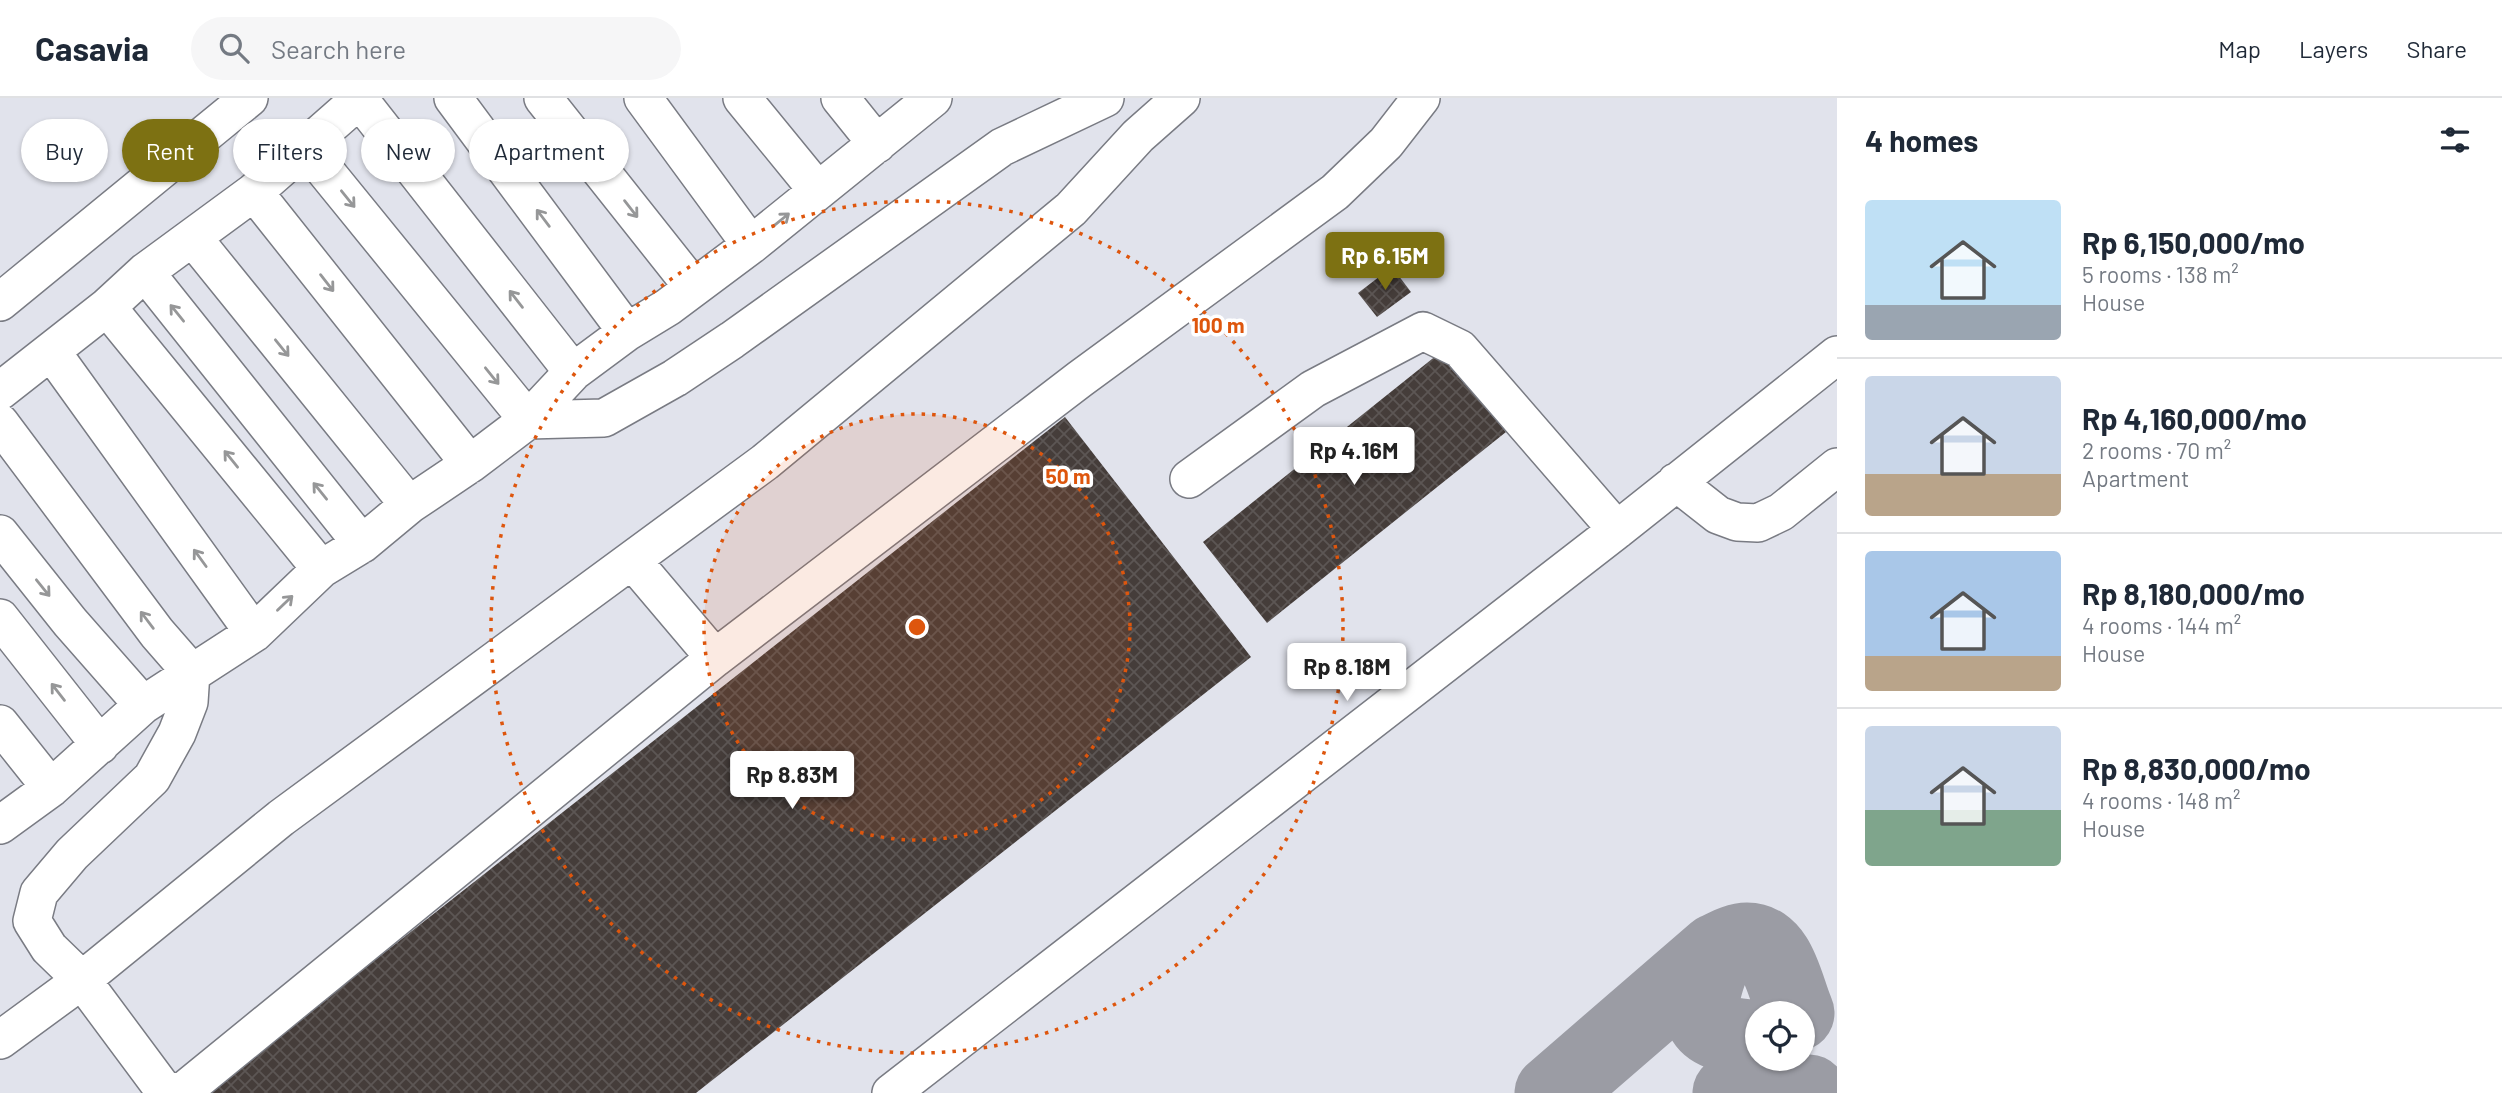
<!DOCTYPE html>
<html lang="en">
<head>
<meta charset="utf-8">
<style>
  body { margin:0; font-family:Barlow,sans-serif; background:#f6f6f7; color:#1f2937; height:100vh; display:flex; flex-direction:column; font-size:26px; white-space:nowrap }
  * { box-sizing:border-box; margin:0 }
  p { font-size:23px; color:#747a83 }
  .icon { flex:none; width:38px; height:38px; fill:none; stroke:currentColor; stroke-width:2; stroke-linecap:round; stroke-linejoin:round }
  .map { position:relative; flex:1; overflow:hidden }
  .side { display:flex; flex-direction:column; background:#fff; width:665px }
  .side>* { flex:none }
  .hud { position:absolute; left:21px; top:21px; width:665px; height:63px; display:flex; gap:14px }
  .fabs { position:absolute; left:1745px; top:903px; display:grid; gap:14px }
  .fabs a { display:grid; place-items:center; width:70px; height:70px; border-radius:50%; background:#fff; box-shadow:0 2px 5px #0004; font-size:35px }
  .price { position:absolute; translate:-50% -60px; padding:0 16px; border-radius:7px; background:#fff; color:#222; font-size:23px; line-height:46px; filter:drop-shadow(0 2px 4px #0008) }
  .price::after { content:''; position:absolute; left:50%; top:42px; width:21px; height:16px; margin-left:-10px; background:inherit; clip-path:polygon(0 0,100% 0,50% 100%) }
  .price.active { background:#7d7112; color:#fff }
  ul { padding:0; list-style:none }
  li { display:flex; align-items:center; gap:21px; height:175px; padding:0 28px }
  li+li { border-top:2px solid #e0e1e3 }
  li span { display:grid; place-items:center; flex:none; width:196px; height:140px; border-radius:7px; color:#555 }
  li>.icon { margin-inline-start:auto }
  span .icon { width:84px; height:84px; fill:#fffc; stroke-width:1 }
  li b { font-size:30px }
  h2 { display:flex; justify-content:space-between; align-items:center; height:84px; padding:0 28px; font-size:30px }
  .tag { padding:0 24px; border-radius:32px; background:#fff; box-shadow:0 2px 5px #0004; font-size:24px; line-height:63px }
  .tag.active { background:#7d7112; color:#fff }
  header { display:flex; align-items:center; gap:42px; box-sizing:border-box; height:98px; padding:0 35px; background:#fff; border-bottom:2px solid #e0e1e3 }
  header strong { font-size:33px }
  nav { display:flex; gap:38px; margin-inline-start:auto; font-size:24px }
  .search { width:490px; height:63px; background:#f6f6f7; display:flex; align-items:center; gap:18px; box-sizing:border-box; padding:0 24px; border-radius:38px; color:#747a83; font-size:26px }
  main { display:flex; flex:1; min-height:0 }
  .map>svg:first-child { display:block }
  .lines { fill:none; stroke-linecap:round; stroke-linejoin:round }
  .taxiway { stroke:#9b9ca4; stroke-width:77 }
  .building { fill:url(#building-cross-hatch) }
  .minor-casing { stroke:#797b83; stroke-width:40 }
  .minor { stroke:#fff; stroke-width:37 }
  .oneway { stroke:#969798 }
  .ring { fill:none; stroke:#de560d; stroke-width:3.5; stroke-dasharray:3.5 7 }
  .centre { fill:#de560d; stroke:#fff; stroke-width:3.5 }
  .ring-label { font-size:21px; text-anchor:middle; font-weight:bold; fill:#de560d; stroke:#fff; stroke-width:7; stroke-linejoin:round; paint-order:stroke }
</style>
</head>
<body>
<header>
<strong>Casavia</strong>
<div class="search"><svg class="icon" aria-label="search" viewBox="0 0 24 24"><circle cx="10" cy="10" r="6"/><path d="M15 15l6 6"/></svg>Search here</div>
<nav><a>Map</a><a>Layers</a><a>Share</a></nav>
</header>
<main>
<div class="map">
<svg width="1837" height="995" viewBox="0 0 1837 995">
  <defs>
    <pattern id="building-cross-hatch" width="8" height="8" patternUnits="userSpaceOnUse" patternTransform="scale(1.75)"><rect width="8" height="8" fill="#453d3a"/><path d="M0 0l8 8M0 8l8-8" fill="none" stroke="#5c5654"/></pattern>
  </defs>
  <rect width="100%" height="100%" fill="#e1e3ec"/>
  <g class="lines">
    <path class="taxiway" d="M1716,854C1695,907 1687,938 1757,940
      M1553,995L1716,854C1725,850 1737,843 1747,843C1779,843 1785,891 1796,915
      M1731,995L1737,993L1809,995"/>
  </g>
  <path class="building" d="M1392,169L1411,194L1377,219L1358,195Z
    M1442,253L1506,334L1267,525L1203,444Z
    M1065,319L1251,559L696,995H206Z"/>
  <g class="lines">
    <g class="minor-casing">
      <path id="minor" d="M453,0L627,234
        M543,0L693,189
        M643,0L751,147
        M742,0L818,93
        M840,0L877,46
        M359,1L573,274
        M305,48L528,322
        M254,94L470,366
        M193,140L409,407
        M145,174L362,446
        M0,204L249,0
        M107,209L321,471
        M51,253L254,535
        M0,293L107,209L145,174L254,94L361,0
        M528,322L604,320L675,280L732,242L1002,49L1105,0
        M0,325L157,535L191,574L189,604L177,635L152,680L72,756L39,795L32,823L49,850L82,882L163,991L179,995
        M1189,381L1313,291L1423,233L1460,251L1617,432
        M1676,384L1718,417L1737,424L1758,425L1781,414L1837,369
        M0,436L70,524L143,607
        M632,462L715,560
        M0,520L100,647
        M0,626L51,690
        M0,727L51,690L143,607L254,535L321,471L362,446L409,407L470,366L528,322L573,274L627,234L668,209L751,147L933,0
        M0,942L82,882L281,720L765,364L1071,111L1138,38L1181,0
        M181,995L715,560L1080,281L1335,94L1386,45L1421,0
        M891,995L1617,432L1837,257"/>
    </g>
    <use href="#minor" class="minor"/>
  </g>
  <defs><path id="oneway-shaft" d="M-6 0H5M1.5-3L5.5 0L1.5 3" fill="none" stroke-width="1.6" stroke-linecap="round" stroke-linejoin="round" transform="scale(1.75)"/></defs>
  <g class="oneway">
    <use href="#oneway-shaft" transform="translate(348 101) rotate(51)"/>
    <use href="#oneway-shaft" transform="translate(631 111) rotate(52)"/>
    <use href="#oneway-shaft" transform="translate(543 120) rotate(-127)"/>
    <use href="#oneway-shaft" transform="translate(781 122) rotate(-39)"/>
    <use href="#oneway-shaft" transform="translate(327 185) rotate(52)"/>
    <use href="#oneway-shaft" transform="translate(516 201) rotate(-128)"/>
    <use href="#oneway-shaft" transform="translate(177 215) rotate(-129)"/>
    <use href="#oneway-shaft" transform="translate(282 250) rotate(51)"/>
    <use href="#oneway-shaft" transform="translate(492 278) rotate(51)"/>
    <use href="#oneway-shaft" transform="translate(231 361) rotate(-129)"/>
    <use href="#oneway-shaft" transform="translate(320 393) rotate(-129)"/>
    <use href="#oneway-shaft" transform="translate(200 460) rotate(-126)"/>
    <use href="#oneway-shaft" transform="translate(43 490) rotate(51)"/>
    <use href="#oneway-shaft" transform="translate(285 505) rotate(-44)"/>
    <use href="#oneway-shaft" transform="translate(147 522) rotate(-127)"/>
    <use href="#oneway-shaft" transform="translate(58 594) rotate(-128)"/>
  </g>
  <circle cx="917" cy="529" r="213" fill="#de560d" fill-opacity=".12"/>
  <g class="ring">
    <circle cx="917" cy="529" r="213"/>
    <circle cx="917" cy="529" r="426"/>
  </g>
  <circle cx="917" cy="529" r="10" class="centre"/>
  <g class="ring-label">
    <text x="1218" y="235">100 m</text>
    <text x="1068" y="386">50 m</text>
  </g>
</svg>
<div class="fabs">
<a><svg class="icon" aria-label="locate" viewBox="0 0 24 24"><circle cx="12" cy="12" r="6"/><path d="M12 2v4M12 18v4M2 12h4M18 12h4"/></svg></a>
</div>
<b class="price active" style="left:1385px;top:194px">Rp 6.15M</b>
<b class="price" style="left:1354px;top:389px">Rp 4.16M</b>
<b class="price" style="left:1347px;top:605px">Rp 8.18M</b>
<b class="price" style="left:792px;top:713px">Rp 8.83M</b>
<div class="hud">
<a class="tag">Buy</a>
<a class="tag active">Rent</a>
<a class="tag">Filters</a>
<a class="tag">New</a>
<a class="tag">Apartment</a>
</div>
</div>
<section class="side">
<h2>4 homes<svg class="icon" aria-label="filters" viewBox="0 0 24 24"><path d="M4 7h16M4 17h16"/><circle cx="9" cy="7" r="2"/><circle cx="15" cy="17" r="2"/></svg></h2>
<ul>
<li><span style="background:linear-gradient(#bfe0f5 75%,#9aa5b1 0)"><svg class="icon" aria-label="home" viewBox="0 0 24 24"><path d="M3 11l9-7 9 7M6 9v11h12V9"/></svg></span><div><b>Rp 6,150,000/mo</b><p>5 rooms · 138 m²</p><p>House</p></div></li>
<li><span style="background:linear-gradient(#c9d6e8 70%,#b9a48a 0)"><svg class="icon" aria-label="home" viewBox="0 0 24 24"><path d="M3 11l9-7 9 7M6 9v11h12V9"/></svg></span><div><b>Rp 4,160,000/mo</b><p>2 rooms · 70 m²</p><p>Apartment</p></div></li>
<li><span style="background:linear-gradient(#a9c7e8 75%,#b9a48a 0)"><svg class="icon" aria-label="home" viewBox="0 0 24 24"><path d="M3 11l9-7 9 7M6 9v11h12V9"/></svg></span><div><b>Rp 8,180,000/mo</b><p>4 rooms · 144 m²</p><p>House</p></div></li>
<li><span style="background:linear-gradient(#c9d6e8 60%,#7fa58c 0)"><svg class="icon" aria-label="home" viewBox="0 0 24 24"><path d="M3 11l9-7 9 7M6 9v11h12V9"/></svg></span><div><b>Rp 8,830,000/mo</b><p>4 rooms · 148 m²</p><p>House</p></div></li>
</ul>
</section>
</main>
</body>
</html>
